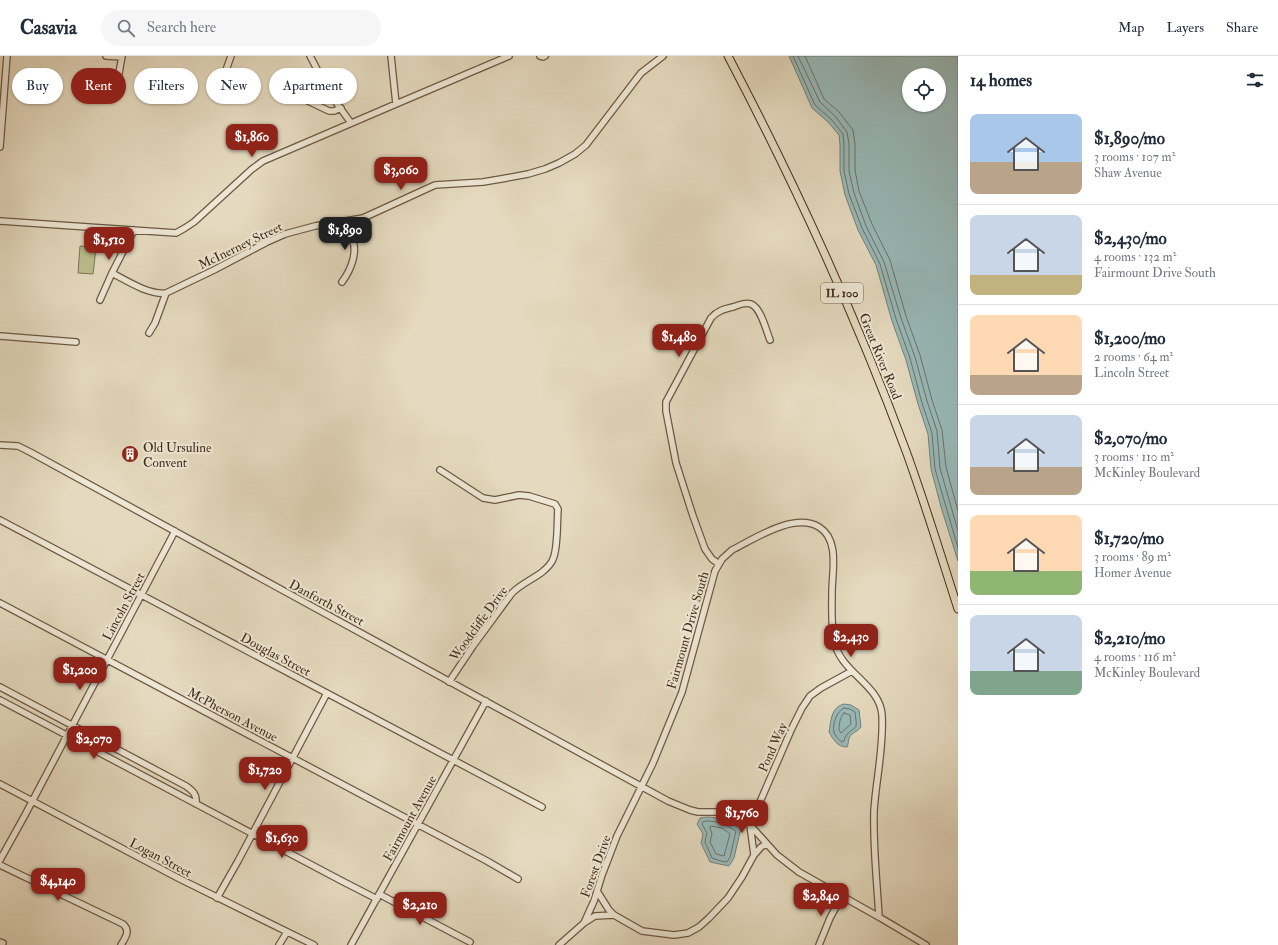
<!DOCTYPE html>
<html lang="en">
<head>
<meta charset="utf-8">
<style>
  body { margin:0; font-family:"IM FELL Double Pica",serif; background:#f6f6f7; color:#1f2937; height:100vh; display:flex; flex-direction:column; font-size:15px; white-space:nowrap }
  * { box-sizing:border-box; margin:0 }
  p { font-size:13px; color:#747a83 }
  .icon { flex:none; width:22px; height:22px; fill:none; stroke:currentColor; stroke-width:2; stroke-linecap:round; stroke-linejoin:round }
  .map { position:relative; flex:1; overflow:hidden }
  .side { display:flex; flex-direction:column; background:#fff; width:320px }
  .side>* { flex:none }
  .top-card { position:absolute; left:12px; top:12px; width:380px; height:36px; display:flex; gap:8px }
  .fabs { position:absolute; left:902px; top:12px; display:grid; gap:8px }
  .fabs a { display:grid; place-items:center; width:44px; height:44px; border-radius:50%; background:#fff; box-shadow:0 1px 3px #0004; font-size:20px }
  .price { position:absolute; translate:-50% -34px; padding:0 9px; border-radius:8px; background:#8f2418; color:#fff; font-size:13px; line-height:26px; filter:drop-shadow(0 1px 2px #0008) }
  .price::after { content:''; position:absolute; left:50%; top:24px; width:12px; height:9px; margin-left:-6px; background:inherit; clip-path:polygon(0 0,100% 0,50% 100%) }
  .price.current { background:#222; color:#fff }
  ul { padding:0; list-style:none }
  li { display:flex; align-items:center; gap:12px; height:100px; padding:0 12px }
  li+li { border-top:1px solid #e0e1e3 }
  li span { display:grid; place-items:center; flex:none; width:112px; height:80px; border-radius:8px; color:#555 }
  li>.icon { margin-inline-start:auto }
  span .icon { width:48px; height:48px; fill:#fffc; stroke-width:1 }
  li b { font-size:17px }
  h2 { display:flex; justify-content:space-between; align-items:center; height:48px; padding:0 12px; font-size:17px }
  .tag { padding:0 14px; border-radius:18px; background:#fff; box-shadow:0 1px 3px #0004; font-size:14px; line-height:36px }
  .tag.current { background:#8f2418; color:#fff }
  header { display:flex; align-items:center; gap:24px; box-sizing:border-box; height:56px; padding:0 20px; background:#fff; border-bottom:1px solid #e0e1e3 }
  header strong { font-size:19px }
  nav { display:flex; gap:22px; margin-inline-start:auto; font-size:14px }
  .search { width:280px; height:36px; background:#f6f6f7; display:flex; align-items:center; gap:10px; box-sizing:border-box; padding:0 14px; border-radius:22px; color:#747a83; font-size:15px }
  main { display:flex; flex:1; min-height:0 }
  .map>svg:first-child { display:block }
  .green { fill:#bbbe8e; stroke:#807554 }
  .water { fill:#98b9b8; stroke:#778178; fill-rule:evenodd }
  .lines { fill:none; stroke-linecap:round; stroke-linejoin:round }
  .shore { stroke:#6e7268; stroke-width:1 }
  .minor-casing { stroke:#6d5842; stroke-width:8 }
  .major-casing { stroke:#452c19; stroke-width:9 }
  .minor { stroke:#eee7d5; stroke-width:5.5 }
  .major { stroke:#e5dabf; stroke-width:7 }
  .labels { text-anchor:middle; stroke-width:4; stroke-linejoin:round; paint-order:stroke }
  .shield { fill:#eee7d5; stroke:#786451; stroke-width:1 }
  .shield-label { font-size:12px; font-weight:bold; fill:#452c19 }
  .street-label { font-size:13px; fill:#452c19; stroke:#eee7d5 }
  .poi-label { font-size:13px; fill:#452c19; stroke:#eee7d5; text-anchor:start }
</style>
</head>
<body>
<header>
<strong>Casavia</strong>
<div class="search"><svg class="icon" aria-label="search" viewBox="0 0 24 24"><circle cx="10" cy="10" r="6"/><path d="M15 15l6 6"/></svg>Search here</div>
<nav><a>Map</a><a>Layers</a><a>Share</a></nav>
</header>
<main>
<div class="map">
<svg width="958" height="889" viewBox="0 0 958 889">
  <rect width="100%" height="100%" fill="#e5dabf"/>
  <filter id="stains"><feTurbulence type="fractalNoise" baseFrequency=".005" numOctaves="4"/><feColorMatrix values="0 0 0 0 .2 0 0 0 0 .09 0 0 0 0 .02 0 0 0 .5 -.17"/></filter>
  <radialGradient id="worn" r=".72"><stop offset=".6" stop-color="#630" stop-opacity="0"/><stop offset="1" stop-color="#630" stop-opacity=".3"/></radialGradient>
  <path class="green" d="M80,190L96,192L93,218L78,217Z"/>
  <path class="water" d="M789,0H958V505L941,451L931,413L928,378L918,348L906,304L892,265L876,209L858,174L845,139L840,115V89L839,79L828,66L812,52ZM909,19H939V49H909Z
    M844,648L851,649L859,654L861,671C858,675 856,675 852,678C848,681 849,687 847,691C837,691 833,683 829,676C831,665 831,651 844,648Z
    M706,761C723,761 726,767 741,772L734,802L729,810L710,806L701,787L703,778L697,768L700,762Z"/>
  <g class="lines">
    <path class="shore" d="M793,0L815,49L831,63L843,78L844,89V115L849,138L862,172L880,208L896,263L910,302L922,347L932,377L935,413L958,492
      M798,0L820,46L835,60L847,76L849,88V115L854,137L866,170L884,206L901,262L915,301L927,345L937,375L940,412L958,475
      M805,0L824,43L839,56L853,74L855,88V114L859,135L872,168L890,204L906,260L920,299L932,344L942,374L946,411L958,455
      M844,652L850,653L855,656C855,660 857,666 856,670C856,673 846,675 844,685L842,686C839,684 835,680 834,676C832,668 837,655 844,652Z
      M844,657L850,659L851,668L841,677L839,674C839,668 840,661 844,657Z
      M707,765C718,765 726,769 736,775L730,801L727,806L721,805L712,802L705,786L707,777L702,768L703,766Z
      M711,770L722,772L730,778L724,800L716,798L710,786L712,778L710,772Z"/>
    <g class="minor-casing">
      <path id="minor" d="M106,0L122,1
        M310,0L330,38L351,67
        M391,0L396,48
        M540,0L543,1L545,0
        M225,17L231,0
        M118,23L122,0
        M289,36L329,55H334L341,52
        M0,91L7,0
        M0,165L176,177L185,172L194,166L252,113L263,105L396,48L509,0
        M338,166C342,171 348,175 351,181C359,194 351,214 342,226
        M112,217C127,225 149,239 166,237L214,214L267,186L285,178L315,170L363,162L435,129L483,126L501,123L528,118L545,113L559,107L575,98L586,89L641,17L663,0
        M100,244L112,217L134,174
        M149,277L155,267L166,237
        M0,280L76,286
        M0,389L18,390L30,396L668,745L690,754L698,756H727L736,759L750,769L777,799L799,816L879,861L926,889
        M440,414L483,442L495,444L519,439L529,440L555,448L558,453C557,466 558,493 553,503C551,509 546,513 541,517C531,524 521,528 512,537L473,590L449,626
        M0,464L542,751
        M719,508L712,503L705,493L693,460L676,407L666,355V346L711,262C717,255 724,253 733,251C738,249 746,246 751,248C761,252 766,274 770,284
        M0,547L487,805L518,823
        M0,631L186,730C193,735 197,738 196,748
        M0,644L340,824L377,843
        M0,728L180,823L314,889
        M754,799L761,791L766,788
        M0,804L25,759L175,475
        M0,809L123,868C131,875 125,882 121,889
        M597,835L609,854L614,859L642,875L674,879L688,877L699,871L709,862L728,842L742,821L754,799L750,769L792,672L802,652L810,640L821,632L852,615
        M379,838L470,886
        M217,842L238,805L327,637
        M584,867L595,860L614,859
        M0,886L3,887
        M279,889L287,876
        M351,889L486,645
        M559,889L584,867L594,845L602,819L617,780L653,707L682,636L715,515L722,503L732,494C754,483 794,456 819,471C840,484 832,516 832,536C832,552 831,569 834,584C839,616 880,628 882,659C884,691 876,723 874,755C873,791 877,826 879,861
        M819,889L830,862L842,840"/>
    </g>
    <g class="major-casing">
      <path id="major" d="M728,0C795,128 856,260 906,395C925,447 941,500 958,553"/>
    </g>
    <use href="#minor" class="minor"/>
    <use href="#major" class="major"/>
  </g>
  <defs>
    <g id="building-disc" transform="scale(0.9)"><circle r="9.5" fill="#8f2418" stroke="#eee7d5"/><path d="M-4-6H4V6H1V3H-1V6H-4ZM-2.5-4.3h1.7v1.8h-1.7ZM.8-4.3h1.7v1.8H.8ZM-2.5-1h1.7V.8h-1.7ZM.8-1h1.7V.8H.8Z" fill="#fff"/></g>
  </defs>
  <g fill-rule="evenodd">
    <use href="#building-disc" x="130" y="398"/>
  </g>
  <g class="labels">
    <rect class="shield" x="821" y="227" width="42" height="20" rx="3"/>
    <g class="shield-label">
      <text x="842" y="241">IL 100</text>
    </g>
    <g class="street-label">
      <text transform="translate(240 189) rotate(-26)" y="5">McInerney Street</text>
      <text transform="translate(881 300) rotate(68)" y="5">Great River Road</text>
      <text transform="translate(327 546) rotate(28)" y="5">Danforth Street</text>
      <text transform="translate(123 550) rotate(-62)" y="5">Lincoln Street</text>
      <text transform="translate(478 567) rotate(-54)" y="5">Woodcliffe Drive</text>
      <text transform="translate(687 574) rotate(-74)" y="5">Fairmount Drive South</text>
      <text transform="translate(276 598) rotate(28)" y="5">Douglas Street</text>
      <text transform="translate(233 658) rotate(28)" y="5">McPherson Avenue</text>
      <text transform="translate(772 691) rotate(-66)" y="5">Pond Way</text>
      <text transform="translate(409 762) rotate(-61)" y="5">Fairmount Avenue</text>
      <text transform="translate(161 801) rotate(28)" y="5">Logan Street</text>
      <text transform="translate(595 810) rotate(-70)" y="5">Forest Drive</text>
    </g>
    <g class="poi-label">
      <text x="143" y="396">Old Ursuline<tspan x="143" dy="15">Convent</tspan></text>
    </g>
  </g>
  <rect width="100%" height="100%" filter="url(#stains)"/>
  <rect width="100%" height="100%" fill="url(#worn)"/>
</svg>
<div class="fabs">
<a><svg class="icon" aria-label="locate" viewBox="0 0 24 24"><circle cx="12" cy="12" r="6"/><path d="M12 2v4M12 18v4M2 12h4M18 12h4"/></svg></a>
</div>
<b class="price" style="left:252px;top:102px">$1,860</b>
<b class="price" style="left:401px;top:135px">$3,060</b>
<b class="price current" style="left:345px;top:195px">$1,890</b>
<b class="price" style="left:109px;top:205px">$1,510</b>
<b class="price" style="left:679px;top:302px">$1,480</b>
<b class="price" style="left:851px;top:602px">$2,430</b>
<b class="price" style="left:80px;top:635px">$1,200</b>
<b class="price" style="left:94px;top:704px">$2,070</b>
<b class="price" style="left:265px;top:735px">$1,720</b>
<b class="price" style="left:742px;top:778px">$1,760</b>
<b class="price" style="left:282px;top:803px">$1,630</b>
<b class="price" style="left:58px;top:846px">$4,140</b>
<b class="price" style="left:821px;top:861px">$2,840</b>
<b class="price" style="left:420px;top:870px">$2,210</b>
<div class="top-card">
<a class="tag">Buy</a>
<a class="tag current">Rent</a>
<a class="tag">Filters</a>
<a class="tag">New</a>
<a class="tag">Apartment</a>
</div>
</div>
<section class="side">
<h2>14 homes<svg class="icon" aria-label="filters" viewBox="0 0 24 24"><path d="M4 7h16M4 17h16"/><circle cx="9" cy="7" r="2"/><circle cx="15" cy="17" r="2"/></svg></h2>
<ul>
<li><span style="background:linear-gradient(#a9c7e8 60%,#b9a48a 0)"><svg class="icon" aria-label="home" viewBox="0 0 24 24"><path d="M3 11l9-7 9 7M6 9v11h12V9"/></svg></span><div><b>$1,890/mo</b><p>3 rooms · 107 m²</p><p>Shaw Avenue</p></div></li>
<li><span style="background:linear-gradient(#c9d6e8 75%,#c2b280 0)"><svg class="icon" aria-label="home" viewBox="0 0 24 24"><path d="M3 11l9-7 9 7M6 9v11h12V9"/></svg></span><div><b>$2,430/mo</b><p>4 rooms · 132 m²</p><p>Fairmount Drive South</p></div></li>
<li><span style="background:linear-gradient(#ffd9b3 75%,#b9a48a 0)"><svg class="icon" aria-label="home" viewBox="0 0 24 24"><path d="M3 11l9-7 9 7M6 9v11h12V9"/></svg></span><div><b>$1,200/mo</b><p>2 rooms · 64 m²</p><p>Lincoln Street</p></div></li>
<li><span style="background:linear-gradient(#c9d6e8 65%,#b9a48a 0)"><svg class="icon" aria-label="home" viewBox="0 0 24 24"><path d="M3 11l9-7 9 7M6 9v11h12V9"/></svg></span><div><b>$2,070/mo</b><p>3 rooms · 110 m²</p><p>McKinley Boulevard</p></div></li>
<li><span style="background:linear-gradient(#ffd9b3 70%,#8fb573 0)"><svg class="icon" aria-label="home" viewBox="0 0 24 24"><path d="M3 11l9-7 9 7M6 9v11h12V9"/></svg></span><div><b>$1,720/mo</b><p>3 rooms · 89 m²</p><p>Homer Avenue</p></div></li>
<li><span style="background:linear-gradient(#c9d6e8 70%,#7fa58c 0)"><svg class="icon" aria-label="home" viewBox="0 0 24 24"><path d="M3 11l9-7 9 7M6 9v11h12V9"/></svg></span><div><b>$2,210/mo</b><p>4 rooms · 116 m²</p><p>McKinley Boulevard</p></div></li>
</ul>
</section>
</main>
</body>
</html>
